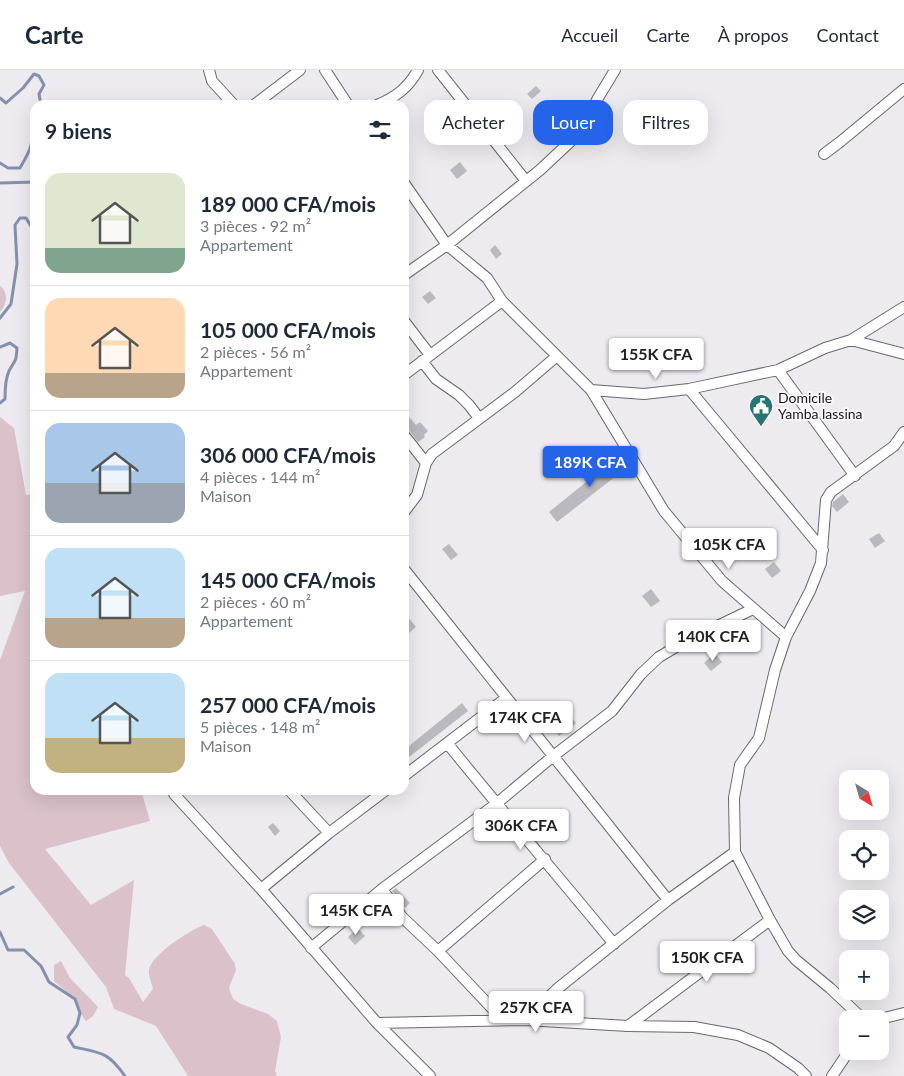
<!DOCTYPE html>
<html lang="fr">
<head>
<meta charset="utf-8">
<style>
  body { margin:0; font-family:Lato,sans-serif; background:#f2f2f3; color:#1f2937; height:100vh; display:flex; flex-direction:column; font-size:19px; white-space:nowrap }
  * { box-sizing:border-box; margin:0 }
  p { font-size:16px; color:#747a83 }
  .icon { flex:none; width:28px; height:28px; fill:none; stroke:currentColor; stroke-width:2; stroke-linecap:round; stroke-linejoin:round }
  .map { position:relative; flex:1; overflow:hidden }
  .side { position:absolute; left:30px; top:30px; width:379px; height:695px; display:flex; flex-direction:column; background:#fff; border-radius:15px; box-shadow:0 5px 20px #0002 }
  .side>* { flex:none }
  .guide { position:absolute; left:424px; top:30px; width:405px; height:45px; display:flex; gap:10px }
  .needle { width:32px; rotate:143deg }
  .tools { position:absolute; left:839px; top:700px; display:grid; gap:10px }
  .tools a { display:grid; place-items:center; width:50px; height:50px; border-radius:10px; background:#fff; box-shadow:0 5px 20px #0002; font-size:25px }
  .price { position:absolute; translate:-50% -42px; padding:0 11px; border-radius:5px; background:#fff; color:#222; font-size:16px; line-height:32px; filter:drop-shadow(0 1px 2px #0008) }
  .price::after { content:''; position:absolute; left:50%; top:30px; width:15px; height:11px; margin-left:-8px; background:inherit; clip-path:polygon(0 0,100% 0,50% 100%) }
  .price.current { background:#2563eb; color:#fff }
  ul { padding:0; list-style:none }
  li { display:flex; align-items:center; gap:15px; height:125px; padding:0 15px }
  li+li { border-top:1px solid #e0e1e3 }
  li span { display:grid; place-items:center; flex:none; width:140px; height:100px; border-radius:15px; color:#555 }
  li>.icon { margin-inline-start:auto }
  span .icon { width:60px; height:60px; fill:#fffc; stroke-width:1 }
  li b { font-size:21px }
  h2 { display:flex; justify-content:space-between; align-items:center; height:60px; padding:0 15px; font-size:21px }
  .tag { padding:0 18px; border-radius:15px; background:#fff; box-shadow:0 5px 20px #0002; font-size:18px; line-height:45px }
  .tag.current { background:#2563eb; color:#fff }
  header { display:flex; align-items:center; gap:30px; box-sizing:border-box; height:70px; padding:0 25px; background:#fff; border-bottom:1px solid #e0e1e3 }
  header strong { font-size:24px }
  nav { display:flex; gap:28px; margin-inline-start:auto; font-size:18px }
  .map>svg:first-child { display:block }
  .green { fill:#dac1ca }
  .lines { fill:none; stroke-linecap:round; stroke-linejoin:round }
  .stream { stroke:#8391ad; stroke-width:3 }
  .building { fill:#b9b9bf }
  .street-casing { stroke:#6a686c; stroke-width:12 }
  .street { stroke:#fff; stroke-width:10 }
  .labels { text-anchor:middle; stroke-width:4; stroke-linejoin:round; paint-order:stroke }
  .poi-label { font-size:14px; fill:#1a191b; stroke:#fbf8fe; text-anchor:start }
</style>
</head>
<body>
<header>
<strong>Carte</strong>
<nav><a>Accueil</a><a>Carte</a><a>À propos</a><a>Contact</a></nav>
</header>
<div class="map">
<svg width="904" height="1006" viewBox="0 0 904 1006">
  <rect width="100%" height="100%" fill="#eeebf0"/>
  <path class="green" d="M0,216C9,223 7,234 0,242Z
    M0,347L14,358L26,425L35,424V720H141L150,751L45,779L91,835L134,810L125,905L129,908L143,932L153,919C152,914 148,905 149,900C151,885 190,860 204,855L212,859L235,894L236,900L229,918L233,929L241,934L268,944L277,951L281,967L275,1001L277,1006H188L156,956L114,939L106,917L9,793L0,776V590L25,521L0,526Z
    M61,891L70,908L98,937L93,946L86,951L80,943L75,929L54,911V895Z"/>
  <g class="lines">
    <path class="stream" d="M0,28L6,33L23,18L34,4L39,6L44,15L39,24L41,35
      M0,93L8,98H20C24,91 29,83 31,75C33,67 31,61 35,54
      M0,113L35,112
      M0,248L11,234L17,194L15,155L20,148H26L35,163
      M0,277L10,273L17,278C16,294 15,289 9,301C5,309 5,320 5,329L0,333
      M0,824L13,817
      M0,862L8,880H24L41,896L49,912L75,929L80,943L77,955L68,967L74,977C102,983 108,982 125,1006"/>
  </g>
  <path class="building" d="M536,16L541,21L532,29L527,24Z
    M460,92L467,101L457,109L450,100Z
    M495,175L502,184L496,189L490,180Z
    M430,221L436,228L428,234L422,227Z
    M404,341L416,355L420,352L428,361L424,365L425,367L418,372L404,354Z
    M621,384L629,396L557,452L549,442Z
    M843,424L849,432L837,442L832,436L833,432Z
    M879,463L885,471L875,478L869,469Z
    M449,474L458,485L451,490L442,479Z
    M774,492L781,501L772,508L765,499Z
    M651,519L660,531L651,537L642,526Z
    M404,542L416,557L404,567Z
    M715,583L722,592L711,601L704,593Z
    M462,633L468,641L404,691V680Z
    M567,642L576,653L559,666L550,655Z
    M273,753L280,761L275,766L268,757Z
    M396,818L410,833L405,838L392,821Z
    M358,858L365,866L355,875L348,867Z"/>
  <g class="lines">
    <g class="street-casing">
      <path id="street" d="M209,0L212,11L234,35
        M325,0L348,35
        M438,0L526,111
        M254,35L300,0
        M377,35C396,27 408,18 418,0
        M824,84L840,72L904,19
        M404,113L447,175L487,208L502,231L591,320L644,324L689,319L778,300L825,278L851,270L904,284
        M404,205L447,175L540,100L571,71L585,53L598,28L615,0
        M404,251L430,285
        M851,270L904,237
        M422,291L436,309L459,325L469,335L479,348
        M778,300L855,406
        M404,305L502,231
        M689,319L823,480
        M591,320L664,441L722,511L786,567
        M404,365L426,393
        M404,442L417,425L426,393L432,384L515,322L557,286
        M404,499L668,830
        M447,673C502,741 559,807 614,874
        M404,706L506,628
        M174,720V724L261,819L377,953L430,1006
        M289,720L329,763
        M261,819L329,763L386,720
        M382,819L402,847L438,881L503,950
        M311,878L382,819L496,734L552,687L612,641L641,604L659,587L686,571L753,539
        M438,881L545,789
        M863,949L830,918L796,890L788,881L770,850L735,782L734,728L740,695L759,668L775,600L786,567L810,521L821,493L826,430L831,422L894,376L904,362
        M880,949L904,943
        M525,950L557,919L668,830L735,782
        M377,953L525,950L628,956L694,957L738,965L769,978L798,998L806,1006
        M628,956L770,850
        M832,1006L849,981"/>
    </g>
    <use href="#street" class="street"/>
  </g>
  <defs>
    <g id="civic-pin" transform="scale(1.25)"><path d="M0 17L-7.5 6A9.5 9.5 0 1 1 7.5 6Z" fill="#287375" stroke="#fbf8fe"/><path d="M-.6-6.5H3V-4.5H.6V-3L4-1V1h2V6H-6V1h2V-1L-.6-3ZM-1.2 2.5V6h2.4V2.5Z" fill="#fff"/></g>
  </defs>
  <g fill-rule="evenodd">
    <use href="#civic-pin" x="761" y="336"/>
  </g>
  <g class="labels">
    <g class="poi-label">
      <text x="778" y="333">Domicile<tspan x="778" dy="16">Yamba lassina</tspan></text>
    </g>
  </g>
</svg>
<div class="tools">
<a><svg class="needle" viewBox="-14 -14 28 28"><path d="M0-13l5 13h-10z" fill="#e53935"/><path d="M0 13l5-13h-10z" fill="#747a83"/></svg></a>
<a><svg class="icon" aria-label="locate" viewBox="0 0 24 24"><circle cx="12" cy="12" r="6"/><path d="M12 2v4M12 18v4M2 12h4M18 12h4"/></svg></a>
<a><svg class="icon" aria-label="layers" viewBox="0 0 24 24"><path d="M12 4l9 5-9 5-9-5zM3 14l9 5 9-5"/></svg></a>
<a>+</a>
<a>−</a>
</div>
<b class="price" style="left:656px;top:310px">155K CFA</b>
<b class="price current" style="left:590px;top:418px">189K CFA</b>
<b class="price" style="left:729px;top:500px">105K CFA</b>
<b class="price" style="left:713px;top:592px">140K CFA</b>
<b class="price" style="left:525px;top:673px">174K CFA</b>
<b class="price" style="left:521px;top:781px">306K CFA</b>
<b class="price" style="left:356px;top:866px">145K CFA</b>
<b class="price" style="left:707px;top:913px">150K CFA</b>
<b class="price" style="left:536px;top:963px">257K CFA</b>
<div class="guide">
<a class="tag">Acheter</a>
<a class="tag current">Louer</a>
<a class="tag">Filtres</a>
</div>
<section class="side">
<h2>9 biens<svg class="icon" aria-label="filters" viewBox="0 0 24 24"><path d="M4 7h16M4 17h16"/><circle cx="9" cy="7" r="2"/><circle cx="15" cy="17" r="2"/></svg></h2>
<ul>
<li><span style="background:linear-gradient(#dfe7d0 75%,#7fa58c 0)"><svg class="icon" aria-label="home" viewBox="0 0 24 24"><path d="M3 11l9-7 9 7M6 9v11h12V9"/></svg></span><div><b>189 000 CFA/mois</b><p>3 pièces · 92 m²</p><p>Appartement</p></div></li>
<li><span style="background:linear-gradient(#ffd9b3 75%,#b9a48a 0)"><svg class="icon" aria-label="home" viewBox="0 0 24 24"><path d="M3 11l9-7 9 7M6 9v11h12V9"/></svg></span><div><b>105 000 CFA/mois</b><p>2 pièces · 56 m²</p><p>Appartement</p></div></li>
<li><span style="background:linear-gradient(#a9c7e8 60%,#9aa5b1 0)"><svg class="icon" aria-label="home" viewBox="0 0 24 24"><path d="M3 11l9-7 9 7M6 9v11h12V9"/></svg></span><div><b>306 000 CFA/mois</b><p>4 pièces · 144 m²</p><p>Maison</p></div></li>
<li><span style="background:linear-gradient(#bfe0f5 70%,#b9a48a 0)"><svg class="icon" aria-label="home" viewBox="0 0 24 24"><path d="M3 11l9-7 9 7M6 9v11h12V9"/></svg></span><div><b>145 000 CFA/mois</b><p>2 pièces · 60 m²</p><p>Appartement</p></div></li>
<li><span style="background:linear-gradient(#bfe0f5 65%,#c2b280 0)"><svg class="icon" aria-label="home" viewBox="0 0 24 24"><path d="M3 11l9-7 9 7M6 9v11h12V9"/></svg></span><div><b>257 000 CFA/mois</b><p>5 pièces · 148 m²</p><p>Maison</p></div></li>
</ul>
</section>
</div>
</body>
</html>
